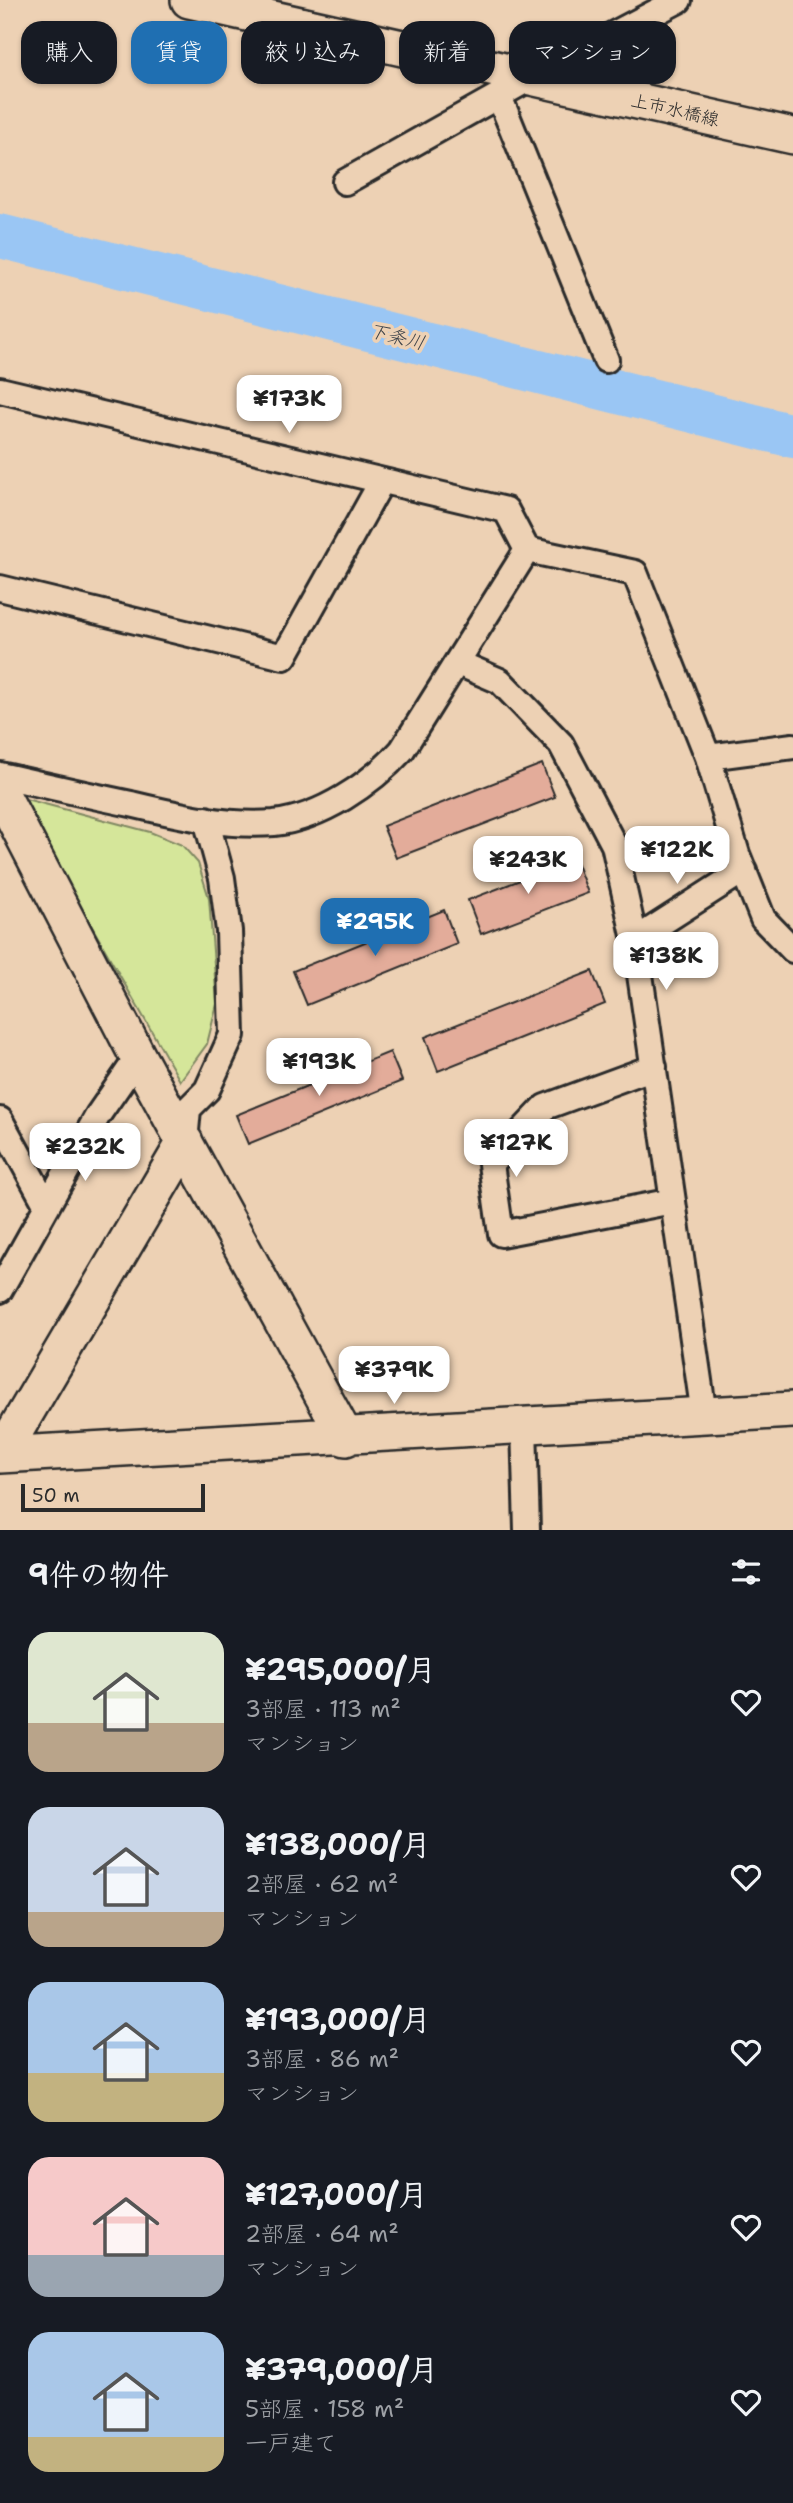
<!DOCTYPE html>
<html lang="ja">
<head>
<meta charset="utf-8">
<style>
  body { margin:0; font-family:"Shantell Sans","Klee One",sans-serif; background:#20242c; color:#f1f3f6; height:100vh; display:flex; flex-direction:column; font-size:26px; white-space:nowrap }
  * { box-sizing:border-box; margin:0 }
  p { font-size:23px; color:#9ea1a6 }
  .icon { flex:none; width:38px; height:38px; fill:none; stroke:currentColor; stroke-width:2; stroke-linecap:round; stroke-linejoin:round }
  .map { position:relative; height:1530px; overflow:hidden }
  .drawer { display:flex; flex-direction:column; background:#171b24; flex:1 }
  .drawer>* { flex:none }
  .hud { position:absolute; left:21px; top:21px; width:752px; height:63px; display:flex; gap:14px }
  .scale { position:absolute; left:21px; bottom:18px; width:184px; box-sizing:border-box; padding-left:7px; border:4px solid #2b2b2b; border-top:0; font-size:19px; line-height:24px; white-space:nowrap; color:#2b2b2b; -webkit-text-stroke:5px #edd1b4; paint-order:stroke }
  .price { position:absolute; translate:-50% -60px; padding:0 16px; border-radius:14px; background:#fff; color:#222; font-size:23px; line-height:46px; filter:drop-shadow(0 2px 4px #0008) }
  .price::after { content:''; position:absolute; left:50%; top:42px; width:21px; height:16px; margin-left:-10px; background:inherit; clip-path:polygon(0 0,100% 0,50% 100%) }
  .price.selected { background:#1f6fb2; color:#fff }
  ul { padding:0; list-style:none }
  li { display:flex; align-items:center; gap:21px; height:175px; padding:0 28px }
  li span { display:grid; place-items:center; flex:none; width:196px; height:140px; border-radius:21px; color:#555 }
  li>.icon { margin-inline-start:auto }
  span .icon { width:84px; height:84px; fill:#fffc; stroke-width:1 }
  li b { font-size:30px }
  h2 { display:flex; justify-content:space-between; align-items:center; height:84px; padding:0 28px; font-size:30px }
  .tag { padding:0 24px; border-radius:21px; background:#171b24; box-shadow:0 2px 5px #0004; font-size:24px; line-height:63px }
  .tag.selected { background:#1f6fb2; color:#fff }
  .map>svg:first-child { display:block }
  .green { fill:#d5e69a; stroke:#808862; stroke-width:2 }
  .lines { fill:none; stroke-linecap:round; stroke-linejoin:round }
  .river { stroke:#9ac6f4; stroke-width:44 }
  .building { fill:#e3ac9a; stroke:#2b2b2b; stroke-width:2 }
  .street-casing { stroke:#2b2b2b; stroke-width:30 }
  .secondary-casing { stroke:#2b2b2b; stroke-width:40 }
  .street { stroke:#edd1b4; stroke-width:24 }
  .secondary { stroke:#edd1b4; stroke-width:35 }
  .labels { text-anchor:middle; stroke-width:7; stroke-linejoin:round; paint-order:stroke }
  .street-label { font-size:18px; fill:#2b2b2b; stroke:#edd1b4 }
  .water-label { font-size:19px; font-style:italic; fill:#3c4249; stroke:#edd1b4 }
</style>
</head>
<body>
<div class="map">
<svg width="793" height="1530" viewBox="0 0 793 1530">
  <rect width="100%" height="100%" fill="#edd1b4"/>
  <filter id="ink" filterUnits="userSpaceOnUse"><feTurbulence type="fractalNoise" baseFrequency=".0143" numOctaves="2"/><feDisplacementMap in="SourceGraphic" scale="14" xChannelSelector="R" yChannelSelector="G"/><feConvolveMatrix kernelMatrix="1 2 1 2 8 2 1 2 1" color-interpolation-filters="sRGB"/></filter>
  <g filter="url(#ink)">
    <path class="green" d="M18,797L150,832L182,845L198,863L209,898L217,1004L207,1044L180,1081Z"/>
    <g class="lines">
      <path class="river" d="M0,236L793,436"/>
    </g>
    <path class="building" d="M542,764L555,797L396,858L383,826Z
      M575,859L588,893L481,934L468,900Z
      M444,910L457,944L307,1005L293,971Z
      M592,971L605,1004L438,1071L425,1037Z
      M390,1052L402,1081L248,1144L236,1115Z"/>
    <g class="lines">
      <g class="street-casing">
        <path id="street" d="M499,96L606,360
          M345,182L532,77L679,0
          M0,390L506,510L527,550
          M527,550L635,573L708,757L737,854L763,919L793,950
          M0,588L284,657L382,481
          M458,663L500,681L561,744L614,845L635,940L704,1415
          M708,757L793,746
          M0,775C44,785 87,795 131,804C177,815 226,827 274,823C321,818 371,784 402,750L527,550
          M635,940L744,870
          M654,1067L545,1107L491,1164L501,1234L673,1201
          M0,1120L47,1206
          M185,1142L188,1109L207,1090L232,1035L229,931L222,878L206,819
          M0,1290L98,1115L138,1057
          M524,1425L527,1530"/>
      </g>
      <g class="secondary-casing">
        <path id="secondary" d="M189,0L793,136
          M0,791L138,1057L346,1438
          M0,1455L793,1410
          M1,1455L185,1142"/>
      </g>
      <use href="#street" class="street"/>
      <use href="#secondary" class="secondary"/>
    </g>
  </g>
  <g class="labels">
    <g class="street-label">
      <text transform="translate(675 110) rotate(13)" y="6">上市水橋線</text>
    </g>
    <g class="water-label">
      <text transform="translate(397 336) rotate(14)" y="7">下条川</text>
    </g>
  </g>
</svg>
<div class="scale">50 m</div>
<b class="price" style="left:289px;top:435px">¥173K</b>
<b class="price" style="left:677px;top:886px">¥122K</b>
<b class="price" style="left:528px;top:896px">¥243K</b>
<b class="price selected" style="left:375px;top:958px">¥295K</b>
<b class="price" style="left:666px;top:992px">¥138K</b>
<b class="price" style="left:319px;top:1098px">¥193K</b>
<b class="price" style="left:516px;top:1179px">¥127K</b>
<b class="price" style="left:85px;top:1183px">¥232K</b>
<b class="price" style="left:394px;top:1406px">¥379K</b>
<div class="hud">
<a class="tag">購入</a>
<a class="tag selected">賃貸</a>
<a class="tag">絞り込み</a>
<a class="tag">新着</a>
<a class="tag">マンション</a>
</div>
</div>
<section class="drawer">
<h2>9件の物件<svg class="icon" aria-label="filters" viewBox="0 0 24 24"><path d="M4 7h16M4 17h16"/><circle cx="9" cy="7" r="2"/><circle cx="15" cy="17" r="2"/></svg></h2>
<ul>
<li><span style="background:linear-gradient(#dfe7d0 65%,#b9a48a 0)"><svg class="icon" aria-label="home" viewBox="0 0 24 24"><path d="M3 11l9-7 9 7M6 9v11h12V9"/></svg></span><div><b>¥295,000/月</b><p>3部屋 · 113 m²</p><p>マンション</p></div><svg class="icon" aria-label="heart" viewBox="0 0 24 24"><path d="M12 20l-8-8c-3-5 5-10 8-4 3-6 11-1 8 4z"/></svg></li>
<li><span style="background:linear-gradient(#c9d6e8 75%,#b9a48a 0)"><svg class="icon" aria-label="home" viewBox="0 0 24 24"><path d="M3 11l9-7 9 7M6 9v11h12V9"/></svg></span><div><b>¥138,000/月</b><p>2部屋 · 62 m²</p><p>マンション</p></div><svg class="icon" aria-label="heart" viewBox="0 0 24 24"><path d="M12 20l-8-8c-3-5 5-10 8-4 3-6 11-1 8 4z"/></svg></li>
<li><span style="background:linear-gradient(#a9c7e8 65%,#c2b280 0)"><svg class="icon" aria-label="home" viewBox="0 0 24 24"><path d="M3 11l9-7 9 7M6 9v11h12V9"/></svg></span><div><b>¥193,000/月</b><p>3部屋 · 86 m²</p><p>マンション</p></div><svg class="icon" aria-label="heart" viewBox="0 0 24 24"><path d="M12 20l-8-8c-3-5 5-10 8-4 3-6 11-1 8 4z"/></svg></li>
<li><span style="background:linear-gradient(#f6c9c9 70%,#9aa5b1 0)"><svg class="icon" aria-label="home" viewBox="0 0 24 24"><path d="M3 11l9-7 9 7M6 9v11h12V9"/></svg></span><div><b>¥127,000/月</b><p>2部屋 · 64 m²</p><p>マンション</p></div><svg class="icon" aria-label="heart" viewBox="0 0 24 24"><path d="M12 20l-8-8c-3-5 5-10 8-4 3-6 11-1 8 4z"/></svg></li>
<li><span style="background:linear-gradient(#a9c7e8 75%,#c2b280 0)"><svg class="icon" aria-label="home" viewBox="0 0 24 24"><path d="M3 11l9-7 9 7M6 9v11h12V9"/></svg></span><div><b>¥379,000/月</b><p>5部屋 · 158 m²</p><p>一戸建て</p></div><svg class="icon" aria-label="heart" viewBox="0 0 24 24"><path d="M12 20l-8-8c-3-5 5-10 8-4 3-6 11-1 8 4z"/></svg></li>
</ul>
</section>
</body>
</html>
